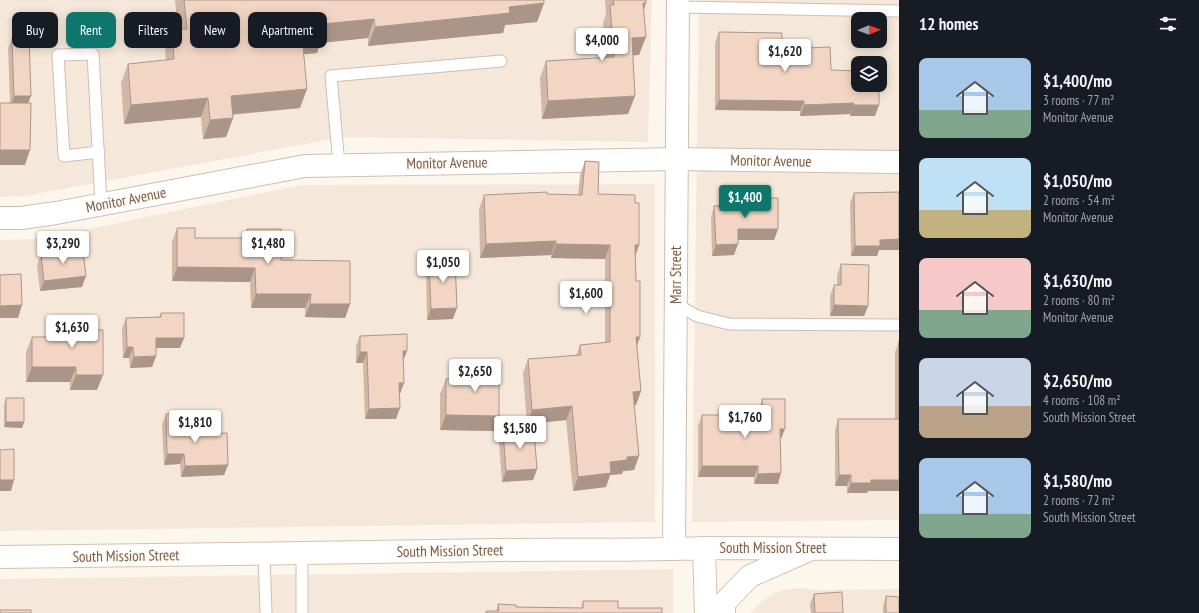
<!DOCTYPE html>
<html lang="en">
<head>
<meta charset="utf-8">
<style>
  body { margin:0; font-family:"PT Sans Narrow",sans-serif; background:#242831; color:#f1f3f6; height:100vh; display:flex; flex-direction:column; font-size:15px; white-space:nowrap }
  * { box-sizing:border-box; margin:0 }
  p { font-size:13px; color:#9ea1a6 }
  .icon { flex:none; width:22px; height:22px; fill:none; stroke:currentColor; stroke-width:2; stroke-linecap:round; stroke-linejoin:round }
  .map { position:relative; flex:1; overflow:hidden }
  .sheet { display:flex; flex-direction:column; background:#171b24; width:300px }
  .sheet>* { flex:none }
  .guide { position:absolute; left:12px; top:12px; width:380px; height:36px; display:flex; gap:8px }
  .needle { width:26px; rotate:89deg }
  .buttons { position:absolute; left:851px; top:12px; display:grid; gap:8px }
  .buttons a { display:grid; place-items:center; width:36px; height:36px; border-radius:8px; background:#171b24; box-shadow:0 2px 10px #0003; font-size:20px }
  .price { position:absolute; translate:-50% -34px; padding:0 9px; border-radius:4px; background:#fff; color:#222; font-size:13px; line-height:26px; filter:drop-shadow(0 1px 2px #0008) }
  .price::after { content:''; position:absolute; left:50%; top:24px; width:12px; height:9px; margin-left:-6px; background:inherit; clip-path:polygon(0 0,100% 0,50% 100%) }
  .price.current { background:#0f766e; color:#fff }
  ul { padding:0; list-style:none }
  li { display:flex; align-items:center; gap:12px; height:100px; padding:0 20px }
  li span { display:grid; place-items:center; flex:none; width:112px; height:80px; border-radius:8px; color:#555 }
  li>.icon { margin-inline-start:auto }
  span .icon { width:48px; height:48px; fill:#fffc; stroke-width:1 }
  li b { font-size:17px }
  h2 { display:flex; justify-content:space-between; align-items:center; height:48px; padding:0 20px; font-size:17px }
  .chip { padding:0 14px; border-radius:8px; background:#171b24; box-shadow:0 2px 10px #0003; font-size:14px; line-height:36px }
  .chip.current { background:#0f766e; color:#fff }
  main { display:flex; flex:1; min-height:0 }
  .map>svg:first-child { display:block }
  .residential { fill:#f5e8da; fill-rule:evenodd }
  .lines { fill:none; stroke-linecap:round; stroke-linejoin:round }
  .lane-casing { stroke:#d1beb0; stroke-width:13 }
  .street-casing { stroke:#d1beb0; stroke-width:24 }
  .secondary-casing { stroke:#d6c0b0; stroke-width:24 }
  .lane { stroke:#fff; stroke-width:11 }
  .street { stroke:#fff; stroke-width:22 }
  .secondary { stroke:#fff; stroke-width:22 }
  .wall { fill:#d1b7a8 }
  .shaded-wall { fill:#aa9588 }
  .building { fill:#f3d5c3; stroke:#aa9588 }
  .labels { text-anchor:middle; stroke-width:3; stroke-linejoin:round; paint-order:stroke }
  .street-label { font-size:15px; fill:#7a5c4d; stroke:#fffaf3 }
</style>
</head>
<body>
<main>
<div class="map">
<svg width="899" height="613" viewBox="0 0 899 613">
  <rect width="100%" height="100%" fill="#fdf6ec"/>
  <path class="residential" d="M0,0H652L648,142L343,137L25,196L0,197Z
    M699,0H899V520L692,522ZM858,19H880V41H858ZM858,63H880V85H858Z
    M655,184V522L0,531V240L41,239L301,185Z
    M673,569V613H0V579Z
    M802,588L816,590L899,589V613H750L763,600L775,593L788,589Z"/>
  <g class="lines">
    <g class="lane-casing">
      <path id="lane" d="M678,7L899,11
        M99,152L64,156L58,55L93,54L101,204
        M339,165L331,76L501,61
        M676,304L697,316L729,324L899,325
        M264,554L266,613
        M302,613V554"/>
    </g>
    <g class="street-casing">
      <path id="street" d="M0,218H21L56,213L305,166L677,159L899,162
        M674,549L678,0"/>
    </g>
    <g class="secondary-casing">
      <path id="secondary" d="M704,548L706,613
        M0,557C166,555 333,553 499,550C568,549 636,551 704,548L899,549
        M724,613V603L750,576L807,551"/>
    </g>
    <use href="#lane" class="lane"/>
    <use href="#street" class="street"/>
    <use href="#secondary" class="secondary"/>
  </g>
  <path class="wall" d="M175,0H544V3L537,22L505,25L503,33L368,46V38L320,43L317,53L304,54L300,108L232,115L233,118L226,137L203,139L201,117L124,124L121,83L128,64L166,60L165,49L172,30L178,29Z
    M605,0H646L644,11L639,55H633L635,96L628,114L542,119L540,78L546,61L606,57L603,23L606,15Z
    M719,32L782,49L831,70L875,116H850V114L800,116V111L715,110V43Z
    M12,38L29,103L25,165H0V103H10L8,48Z
    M585,161L598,194L635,203L639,245L635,257L636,281L640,337L637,346L641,391L636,405H634L639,456L634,470L623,471L622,474L610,475L606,487L573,491L566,420L527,424L523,373L528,359L576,356L580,345L605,343V259L551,258V255L480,258L479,209L484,195H578L580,175Z
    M899,192V250H879L877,256H851L850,203L854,193Z
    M746,198L778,229L774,240H738L734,255L712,256L711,217L714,206L743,205Z
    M177,228L195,238H244L247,229L281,260L350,304L345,318L305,317V308H251L250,282L172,281V242Z
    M41,254L82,287L40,291L37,265Z
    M429,261L453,319L427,320L426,271Z
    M841,264L868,306L864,316H830V296L834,285H837V275Z
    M161,313L180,348H156V356L152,367L130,368L129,358H123L122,328L126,318L159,317Z
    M75,317L92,330L97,390H70V382H26V352L32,337H58L63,322H73Z
    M360,336L407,351L403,361L400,394L396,419H365L363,363H356V346Z
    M899,341V491H868L867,493H847V486H835V430L838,419H895V352Z
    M477,364L494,431L440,430V394L446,379H472Z
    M6,398L24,422L22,428L4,427V404Z
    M762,399L781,439H780L778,484H754V477H698V426L702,415H759V409Z
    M166,414L186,435L228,465L224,475L181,477L180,464L164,465L162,424Z
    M503,431L537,469L533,480L502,482L499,442Z
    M814,594L843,613H811L810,604Z
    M886,596L899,613H883V606Z
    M583,601L618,608L662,613H486V611H496L498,604L516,607L581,608Z"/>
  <path class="shaded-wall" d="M544,3L537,22L505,25L503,33L368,46L375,27L509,7Z
    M643,3H646L640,21Z
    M374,19L368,38L320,43L317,53L295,55L302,36L323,24Z
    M646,37L639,55L625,56L632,38Z
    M307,89L300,108L224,115L231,96Z
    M14,96H31L27,106L10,107Z
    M635,96L628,114L542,119L548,101Z
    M208,98L201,117L124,124L131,105Z
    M719,100L804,101L800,111L715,110Z
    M854,103L850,114L800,116L804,105Z
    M853,105H879L875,116H850Z
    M233,118L226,137L203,139L210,120Z
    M0,150H30L25,165H0Z
    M738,229H778L774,240H734Z
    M899,239V250H879L877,256H851L855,246L880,240Z
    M556,241L551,255L480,258L486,244Z
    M556,244L610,245L605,259L551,258Z
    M738,244L734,255L712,256L716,245Z
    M635,245H639L634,259Z
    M177,267L255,268L250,282L172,281Z
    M86,276L82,287L40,291L44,281Z
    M256,294H311L305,308H251Z
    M310,304H350L345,318L305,317Z
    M22,305L18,318H0V306Z
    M834,305L868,306L864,316H830Z
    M457,308L453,319L427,320L431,309Z
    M636,337H640L635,351Z
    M156,338H184L180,348H152Z
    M127,347H133L129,358H123Z
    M403,351H407L403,361Z
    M360,352H367L363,363H356Z
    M156,356L152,367L130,368L134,357Z
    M32,367H76L70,382H26Z
    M76,375H103L97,390H70Z
    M399,383H404L400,394H395Z
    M641,391L636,405L627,406L633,392Z
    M572,406L566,420L527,424L532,410Z
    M400,408L396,419H365L369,409Z
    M446,415L499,416L494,431L440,430Z
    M6,422H24L22,428L4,427Z
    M780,429H785L781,439H776Z
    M167,454H184L180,464L164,465Z
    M639,456L634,470L623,471L622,474L610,475L606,487L573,491L578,477L610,462L627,457Z
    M228,465L224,475L181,477L185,466Z
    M702,466H758L754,477H698Z
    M537,469L533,480L502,482L506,471Z
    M781,473L778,484H754L758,474Z
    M839,475H851L847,486H835Z
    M0,480H14L11,491H0Z
    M871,480H899V491H868L867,493H847L851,483Z"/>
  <path class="building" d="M184,0H544V3L509,7L510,13L375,27L374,19L323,24L324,34L302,36L307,89L231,96L233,118L210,120L208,98L131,105L128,64L174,59L172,30L187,29Z
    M613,0H646V3H643L646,37L632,38L635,96L548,101L546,61L614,57L610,5H614Z
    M719,32L782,33V49L830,47L831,70L858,71V85H879V105H853L854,103L804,105V101L719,100Z
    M29,37L31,96H14L12,38Z
    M0,103H31L30,150H0Z
    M585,161L599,162L598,194L635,195V203H639V245H635L636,281H640V337H636L641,391L633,392L639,456L627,457V460L610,462L611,473L578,477L572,406L532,410L528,359L581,355L580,345L610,342V245L556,244V241L486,244L484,195L547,192V194L582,195Z
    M899,192V239L880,240V246H855L854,193Z
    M746,198H778V229H738V244L716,245L714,206L746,205Z
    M177,228H195V238H247V229H281V260L350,261V304H310L311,294H256L255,268L177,267Z
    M83,250L86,276L44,281L41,254Z
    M455,260L457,308L431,309L429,261Z
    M841,264L869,265L868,306L834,305V285H841Z
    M21,274L22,305L0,306V275Z
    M161,313H184V338H156V356L134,357L133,347H127L126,318L161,317Z
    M75,317H93L92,330H103V375H76V367H32V337H63V322H75Z
    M407,334V351H403L404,383H399L400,408L369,409L367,352H360V336Z
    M899,341V480H871V483H851V475H839L838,419H899Z
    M477,364H499V416L446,415V379H477Z
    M6,398H24V422H6Z
    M762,399H785V429H780L781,473L758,474V466H702V415H763Z
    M185,413L186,435L227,433L228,465L185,466L184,454H167L166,414Z
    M534,430L537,469L506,471L503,431Z
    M14,449V480H0V450Z
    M842,592L843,613H815L814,594Z
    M886,596L899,597V613H886Z
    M583,601H618V608H662V613H486V611H499L498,604L516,605V607L583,608Z
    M0,610H31V613H0Z"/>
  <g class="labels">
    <g class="street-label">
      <text transform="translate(771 161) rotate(1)" y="5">Monitor Avenue</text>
      <text transform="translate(447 163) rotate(-1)" y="5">Monitor Avenue</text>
      <text transform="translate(126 200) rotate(-11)" y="5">Monitor Avenue</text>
      <text transform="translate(676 275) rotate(-90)" y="5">Marr Street</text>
      <text x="773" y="553">South Mission Street</text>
      <text transform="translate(450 551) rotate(-1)" y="5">South Mission Street</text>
      <text transform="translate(126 556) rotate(-1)" y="5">South Mission Street</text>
    </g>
  </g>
</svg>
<div class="buttons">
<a><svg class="needle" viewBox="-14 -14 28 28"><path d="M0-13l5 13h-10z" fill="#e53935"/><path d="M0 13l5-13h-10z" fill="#9ea1a6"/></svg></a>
<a><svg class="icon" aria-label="layers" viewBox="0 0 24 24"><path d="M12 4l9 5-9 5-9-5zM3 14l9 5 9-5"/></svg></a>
</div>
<b class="price" style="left:602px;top:62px">$4,000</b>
<b class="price" style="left:785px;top:73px">$1,620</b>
<b class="price current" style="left:745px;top:219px">$1,400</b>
<b class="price" style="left:63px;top:265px">$3,290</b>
<b class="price" style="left:268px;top:265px">$1,480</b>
<b class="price" style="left:443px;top:284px">$1,050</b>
<b class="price" style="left:586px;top:315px">$1,600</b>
<b class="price" style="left:72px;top:349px">$1,630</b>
<b class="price" style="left:475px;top:393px">$2,650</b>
<b class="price" style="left:745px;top:439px">$1,760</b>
<b class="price" style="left:195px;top:444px">$1,810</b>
<b class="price" style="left:520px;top:450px">$1,580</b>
<div class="guide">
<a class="chip">Buy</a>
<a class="chip current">Rent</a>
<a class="chip">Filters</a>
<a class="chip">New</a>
<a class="chip">Apartment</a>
</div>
</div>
<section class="sheet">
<h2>12 homes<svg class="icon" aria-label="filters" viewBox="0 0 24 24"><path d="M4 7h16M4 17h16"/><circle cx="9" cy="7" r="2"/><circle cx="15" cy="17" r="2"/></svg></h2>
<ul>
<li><span style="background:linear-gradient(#a9c7e8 65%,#7fa58c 0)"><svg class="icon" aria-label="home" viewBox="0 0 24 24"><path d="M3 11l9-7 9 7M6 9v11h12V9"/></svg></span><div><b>$1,400/mo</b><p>3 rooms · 77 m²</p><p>Monitor Avenue</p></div></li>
<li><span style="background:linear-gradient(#bfe0f5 65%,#c2b280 0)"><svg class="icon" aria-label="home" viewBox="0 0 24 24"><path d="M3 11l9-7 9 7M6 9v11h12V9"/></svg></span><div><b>$1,050/mo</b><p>2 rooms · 54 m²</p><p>Monitor Avenue</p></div></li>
<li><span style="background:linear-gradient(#f6c9c9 65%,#7fa58c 0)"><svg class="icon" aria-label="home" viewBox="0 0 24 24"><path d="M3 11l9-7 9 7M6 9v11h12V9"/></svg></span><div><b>$1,630/mo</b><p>2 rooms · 80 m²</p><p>Monitor Avenue</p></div></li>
<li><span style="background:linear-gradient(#c9d6e8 60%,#b9a48a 0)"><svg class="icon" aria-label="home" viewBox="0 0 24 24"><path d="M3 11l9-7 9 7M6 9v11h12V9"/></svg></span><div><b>$2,650/mo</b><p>4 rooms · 108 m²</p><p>South Mission Street</p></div></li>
<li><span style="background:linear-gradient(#a9c7e8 70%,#7fa58c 0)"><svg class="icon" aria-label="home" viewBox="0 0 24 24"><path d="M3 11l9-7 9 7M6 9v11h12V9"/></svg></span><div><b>$1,580/mo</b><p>2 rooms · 72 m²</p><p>South Mission Street</p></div></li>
</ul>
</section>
</main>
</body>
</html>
